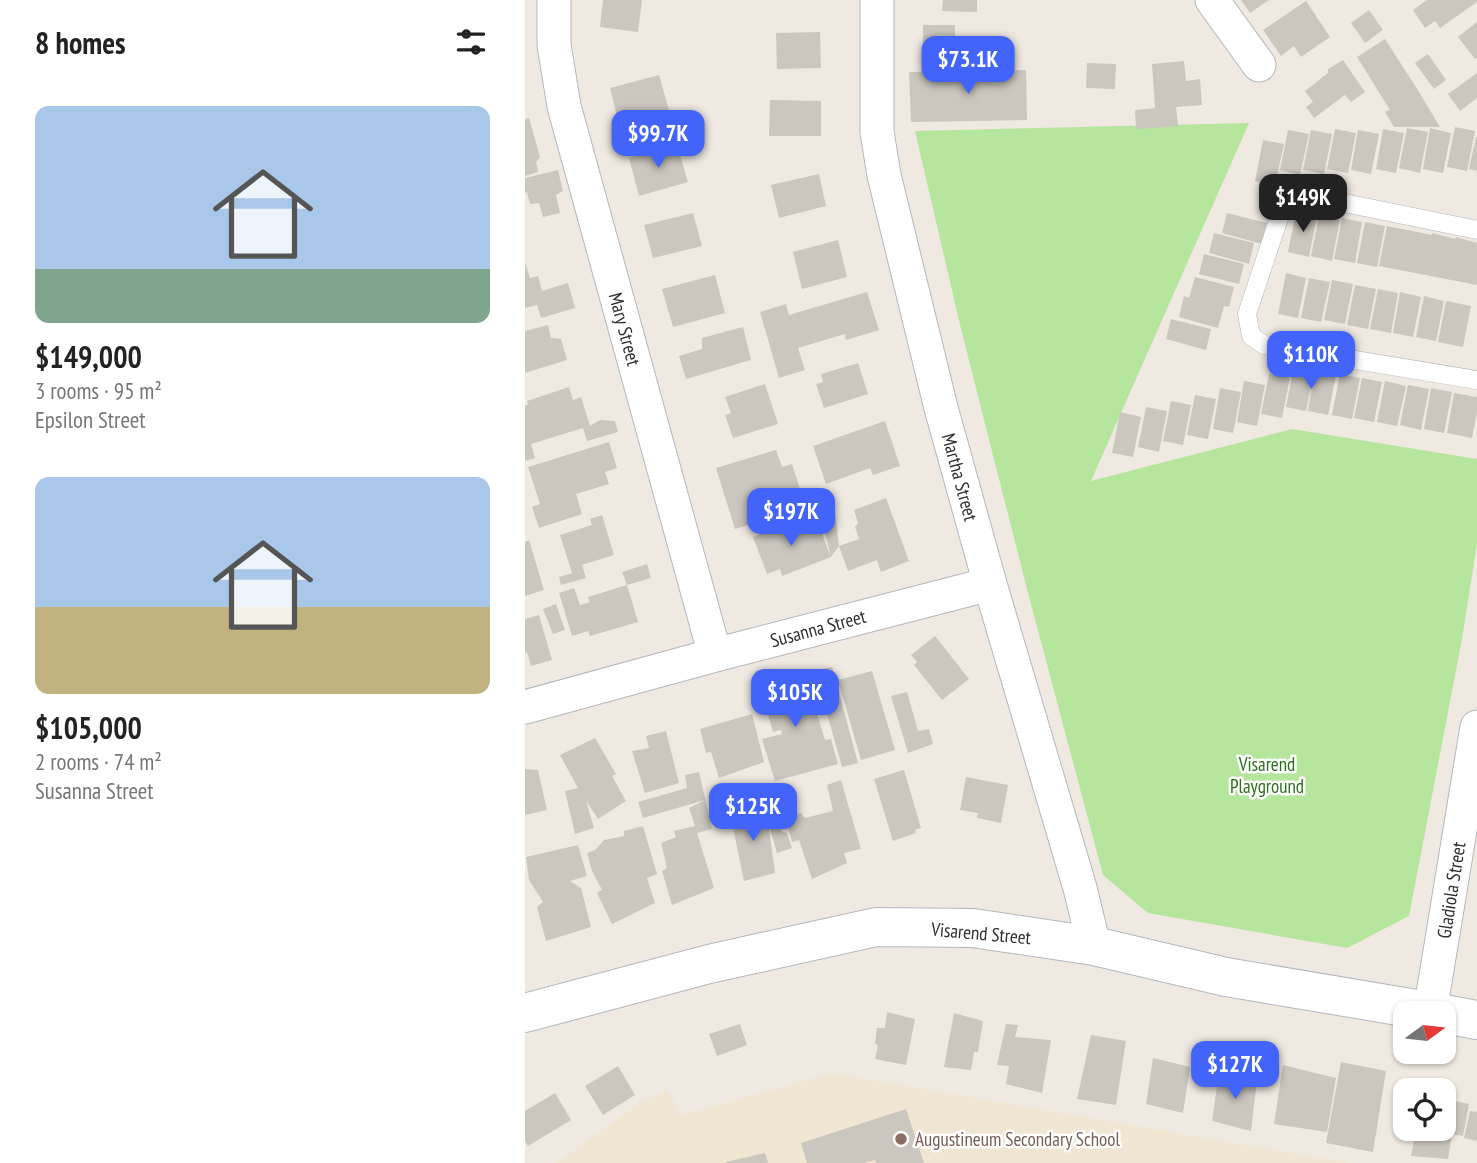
<!DOCTYPE html>
<html lang="en">
<head>
<meta charset="utf-8">
<style>
  body { margin:0; font-family:"PT Sans Narrow",sans-serif; background:#f2f2f2; color:#222; height:100vh; display:flex; flex-direction:column; font-size:26px; white-space:nowrap }
  * { box-sizing:border-box; margin:0 }
  p { font-size:23px; color:#767676 }
  .icon { flex:none; width:38px; height:38px; fill:none; stroke:currentColor; stroke-width:2; stroke-linecap:round; stroke-linejoin:round }
  .map { position:relative; flex:1; overflow:hidden }
  .drawer { display:flex; flex-direction:column; background:#fff; width:525px }
  .drawer>* { flex:none }
  .needle { width:46px; rotate:75deg }
  .tools { position:absolute; left:868px; top:1001px; display:grid; gap:14px }
  .tools a { display:grid; place-items:center; width:63px; height:63px; border-radius:14px; background:#fff; box-shadow:0 2px 5px #0004; font-size:35px }
  .price { position:absolute; translate:-50% -60px; padding:0 16px; border-radius:14px; background:#4264fb; color:#fff; font-size:23px; line-height:46px; filter:drop-shadow(0 2px 4px #0008) }
  .price::after { content:''; position:absolute; left:50%; top:42px; width:21px; height:16px; margin-left:-10px; background:inherit; clip-path:polygon(0 0,100% 0,50% 100%) }
  .price.selected { background:#222; color:#fff }
  ul { padding:0; list-style:none }
  li { display:grid; align-content:center; gap:14px; height:371px; padding:0 35px }
  li span { display:grid; place-items:center; height:217px; border-radius:14px; color:#555 }
  li>.icon { margin-inline-start:auto }
  span .icon { width:126px; height:126px; fill:#fffc; stroke-width:1 }
  li b { font-size:30px }
  h2 { display:flex; justify-content:space-between; align-items:center; height:84px; padding:0 35px; font-size:30px }
  main { display:flex; flex:1; min-height:0 }
  .map>svg:first-child { display:block }
  .education { fill:#f0e6d1 }
  .green { fill:#b6e59e }
  .building { fill:#cbc7bf }
  .lines { fill:none; stroke-linecap:round; stroke-linejoin:round }
  .lane-casing { stroke:#b4b7c1; stroke-width:19 }
  .street-casing { stroke:#b4b7c1; stroke-width:35 }
  .secondary-casing { stroke:#b4b7c1; stroke-width:40 }
  .lane { stroke:#fff; stroke-width:18 }
  .street { stroke:#fff; stroke-width:33 }
  .secondary { stroke:#fff; stroke-width:38 }
  .education-dot { fill:#8d6e63; stroke:#fff; stroke-width:2.5 }
  .labels { text-anchor:middle; stroke-width:5; stroke-linejoin:round; paint-order:stroke }
  .street-label { font-size:19px; fill:#2e2e2e; stroke:#fff }
  .park-label { font-size:19px; fill:#2c6e1b; stroke:#fff }
  .education-label { font-size:19px; fill:#785e54; stroke:#fff; text-anchor:start }
</style>
</head>
<body>
<main>
<section class="drawer">
<h2>8 homes<svg class="icon" aria-label="filters" viewBox="0 0 24 24"><path d="M4 7h16M4 17h16"/><circle cx="9" cy="7" r="2"/><circle cx="15" cy="17" r="2"/></svg></h2>
<ul>
<li><span style="background:linear-gradient(#a9c7e8 75%,#7fa58c 0)"><svg class="icon" aria-label="home" viewBox="0 0 24 24"><path d="M3 11l9-7 9 7M6 9v11h12V9"/></svg></span><div><b>$149,000</b><p>3 rooms · 95 m²</p><p>Epsilon Street</p></div></li>
<li><span style="background:linear-gradient(#a9c7e8 60%,#c2b280 0)"><svg class="icon" aria-label="home" viewBox="0 0 24 24"><path d="M3 11l9-7 9 7M6 9v11h12V9"/></svg></span><div><b>$105,000</b><p>2 rooms · 74 m²</p><p>Susanna Street</p></div></li>
</ul>
</section>
<div class="map">
<svg width="952" height="1163" viewBox="0 0 952 1163">
  <rect width="100%" height="100%" fill="#efe9e1"/>
  <path class="education" d="M307,1073L825,1163H31L116,1102L142,1090L157,1115Z"/>
  <path class="green" d="M724,123L566,481L767,429L952,459V543L937,639L884,916L822,948L623,913L578,875L503,593L436,329L390,131Z"/>
  <path class="building" d="M78,0H117L113,32L75,27Z
    M418,0H452V12L417,11Z
    M716,0H744L725,13Z
    M902,0H952V2L915,28L910,21L900,28L888,10Z
    M781,1L805,37L776,57L769,46L756,56L738,30Z
    M844,10L858,30L840,43L826,23Z
    M952,22V58L950,59L933,37Z
    M398,25H430V36H453V58L398,57Z
    M295,32L296,68L252,69L251,33Z
    M860,39L894,92L915,127H869L860,112L865,110L832,57Z
    M903,54L921,80L909,89L890,63Z
    M818,60L840,92L826,102L820,95L789,118L781,107L788,102L780,91L803,73V69Z
    M659,61L661,81L675,79L677,105L651,107L653,126L611,129L610,110L630,108L627,64Z
    M562,63L591,64L590,89L561,88Z
    M501,70L502,120L386,122L384,72Z
    M952,73V98L935,111L923,94Z
    M134,75L144,110L94,124L85,88Z
    M245,100L296,101V136H244Z
    M4,118L15,157L11,162L13,172L0,176V119Z
    M930,127L950,131L942,171L922,167Z
    M882,128L903,132L895,173L874,168Z
    M905,128L926,133L918,173L898,169Z
    M810,129L831,133L823,173L802,169Z
    M858,129L879,133L871,173L851,169Z
    M763,130L784,134L775,175L755,170Z
    M786,130L807,134L799,174L778,170Z
    M833,130L854,134L846,174L826,170Z
    M951,137H952V171L944,169Z
    M738,140L759,144L750,185L730,181Z
    M152,145L163,182L114,196L104,158Z
    M33,170L38,191L31,195L35,213L18,217L14,203L5,204L2,192L0,193V178Z
    M294,174L301,206L254,218L246,185Z
    M771,212L792,216L784,257L763,252Z
    M168,213L177,246L128,258L119,225Z
    M702,213L742,223L737,244L697,233Z
    M794,216L815,220L807,261L786,256Z
    M817,218L837,222L830,263L809,259Z
    M840,222L860,226L852,267L832,263Z
    M862,226L907,235V233L930,239L931,237L952,243V285L854,266Z
    M689,233L729,243L724,264L684,253Z
    M313,240L322,277L277,289L268,252Z
    M679,254L719,264L714,284L674,274Z
    M0,262L5,278L13,276L17,291L43,283L50,308L16,318L12,305L0,308Z
    M761,273L781,278L773,318L753,314Z
    M190,275L200,313L148,327L137,289Z
    M670,277L709,287L704,307L699,306L693,328L654,317L659,296L664,298Z
    M784,278L805,282L796,322L776,318Z
    M807,280L828,284L820,324L799,320Z
    M830,285L851,289L843,329L822,325Z
    M853,289L873,293L866,333L845,329Z
    M342,292L354,330L321,340L320,334L273,348L280,370L254,378L235,312L261,304L264,315Z
    M875,292L896,297L888,337L868,333Z
    M899,296L919,301L911,341L891,337Z
    M921,301L946,306L938,347L913,342Z
    M646,319L686,329L681,350L641,339Z
    M23,325L26,338L36,339L42,360L0,373V331Z
    M218,327L226,360L161,379L154,356L177,349V338Z
    M333,363L343,394L299,408L291,384L298,382L296,374Z
    M769,366L811,375L803,415L783,411L788,377L781,411L761,407Z
    M744,374L765,378L757,418L736,414Z
    M815,374L835,378L827,419L807,415Z
    M837,378L857,382L849,422L829,418Z
    M719,381L740,385L732,426L712,422Z
    M860,381L881,386L872,426L852,422Z
    M240,384L253,424L208,438L200,415L206,413L200,397Z
    M883,385L904,389L896,430L875,425Z
    M44,387L48,400L56,397L65,426L75,420L90,421L93,432L62,441L58,428L6,444L10,458L0,461V405H3L2,401Z
    M695,388L716,392L708,433L688,429Z
    M906,388L927,392L919,433L899,429Z
    M929,393L952,397V412L947,438L922,433Z
    M670,395L691,399L683,439L662,435Z
    M646,401L666,405L658,445L638,441Z
    M621,407L642,411L634,452L613,447Z
    M595,412L616,417L608,457L587,453Z
    M360,421L375,466L348,475L345,468L301,484L288,446Z
    M84,442L92,468L80,472L84,484L51,494L57,514L14,528L7,507L15,504L3,467Z
    M251,450L257,467L267,464L275,489L247,498L245,492L230,497L234,506L272,495L276,509L210,529L191,468Z
    M361,498L384,561L356,572L352,560L323,571L314,546L334,539L330,527L333,523L329,510Z
    M295,512H310L314,546L306,557Z
    M77,515L89,555L57,565L61,578L36,585L34,577L47,573L35,535L67,525L65,519Z
    M293,523L306,557L257,576L255,569L242,574L228,537L263,524L275,530Z
    M4,540L19,590L0,596V542Z
    M122,564L126,578L102,585L113,622L65,636L63,631L47,636L34,593L49,588L55,605L65,602L63,597L102,585L97,572Z
    M31,604L40,630L28,634L18,609Z
    M14,615L27,660L6,666L2,652L0,653V619Z
    M410,636L444,679L417,700L389,665L392,662L386,655Z
    M307,667L333,763L317,767L290,671Z
    M279,670L300,740L306,739L313,764L250,781L237,739L257,734L256,730L248,732L235,686Z
    M347,671L370,750L336,760L313,680Z
    M382,692L393,731L404,729L408,744L383,753L366,696Z
    M227,714L239,762L194,778L186,752L181,753L175,729Z
    M141,731L154,783L120,793L107,751L124,748L121,736Z
    M70,738L91,774L87,776L101,801L73,819L61,801L69,828L50,834L40,791L53,788L35,755Z
    M0,769L13,770L22,810L0,815Z
    M379,770L396,828L390,830L391,833L368,841L349,779Z
    M174,772L187,829L172,833L189,888L147,905L137,871L142,868L136,843L151,837L149,831L170,826L164,808L180,800L118,818L113,802L162,788L160,775Z
    M441,777L483,785L476,823L452,818L453,813L435,810Z
    M316,780L336,849L319,853L322,863L287,879L274,840L267,842L260,817L276,813L280,818L308,811L302,785Z
    M241,807L250,873L219,881L205,813Z
    M118,826L132,874L122,878L130,903L87,924L72,893L77,890L67,871L62,853L70,850L79,840L99,836V831Z
    M255,826L257,832L262,833L267,848L252,853L245,829Z
    M53,845L62,876L45,881L56,888L66,927L21,941L12,907L18,902L4,880L1,857Z
    M362,1012L390,1019L381,1065L350,1059L353,1046L350,1043L352,1028H360Z
    M429,1013L458,1021L453,1052H449L446,1070L419,1067Z
    M215,1024L222,1045L192,1056L184,1034Z
    M481,1024L493,1025L490,1037L526,1040L517,1093L481,1084L484,1066L472,1065Z
    M566,1035L601,1041L591,1105L552,1099Z
    M721,1045L748,1051L746,1066L717,1060Z
    M628,1058L665,1067L658,1113L621,1104Z
    M816,1062L861,1071L848,1152L801,1143Z
    M758,1065L811,1078L802,1132L749,1124Z
    M93,1066L110,1095L78,1115L60,1086Z
    M694,1072L732,1080L726,1131L687,1121Z
    M30,1093L46,1120L3,1146L0,1141V1111Z
    M919,1099L944,1104L938,1136L927,1134L923,1159L886,1156L891,1129H919Z
    M381,1109L399,1163H351L350,1160L339,1163H282L276,1143Z
    M945,1111L952,1112V1141L939,1138Z
    M240,1153L243,1163H201V1162Z"/>
  <g class="lines">
    <g class="lane-casing">
      <path id="lane" d="M952,230L785,196L767,197L757,209L722,314L726,336L739,345L952,380"/>
    </g>
    <g class="street-casing">
      <path id="street" d="M29,0V45L39,106L190,655
        M352,0V132L359,175L416,408L465,584L555,888L569,946
        M687,0L734,65
        M0,707L190,655L465,584
        M905,1012L952,727"/>
    </g>
    <g class="secondary-casing">
      <path id="secondary" d="M0,1013L184,964L351,927L448,928L569,946L701,977L915,1013
        M919,1014L952,1020"/>
    </g>
    <use href="#lane" class="lane"/>
    <use href="#street" class="street"/>
    <use href="#secondary" class="secondary"/>
  </g>
  <circle class="education-dot" cx="376" cy="1139" r="7"/>
  <g class="labels">
    <g class="street-label">
      <text transform="translate(100 329) rotate(75)" y="7">Mary Street</text>
      <text transform="translate(435 477) rotate(75)" y="7">Martha Street</text>
      <text transform="translate(293 628) rotate(-15)" y="7">Susanna Street</text>
      <text transform="translate(926 890) rotate(-81)" y="7">Gladiola Street</text>
      <text transform="translate(456 933) rotate(5)" y="7">Visarend Street</text>
    </g>
    <g class="park-label">
      <text x="742" y="771">Visarend<tspan x="742" dy="22">Playground</tspan></text>
    </g>
    <g class="education-label">
      <text x="390" y="1146">Augustineum Secondary School</text>
    </g>
  </g>
</svg>
<div class="tools">
<a><svg class="needle" viewBox="-14 -14 28 28"><path d="M0-13l5 13h-10z" fill="#e53935"/><path d="M0 13l5-13h-10z" fill="#767676"/></svg></a>
<a><svg class="icon" aria-label="locate" viewBox="0 0 24 24"><circle cx="12" cy="12" r="6"/><path d="M12 2v4M12 18v4M2 12h4M18 12h4"/></svg></a>
</div>
<b class="price" style="left:443px;top:96px">$73.1K</b>
<b class="price" style="left:133px;top:170px">$99.7K</b>
<b class="price selected" style="left:778px;top:234px">$149K</b>
<b class="price" style="left:786px;top:391px">$110K</b>
<b class="price" style="left:266px;top:548px">$197K</b>
<b class="price" style="left:270px;top:729px">$105K</b>
<b class="price" style="left:228px;top:843px">$125K</b>
<b class="price" style="left:710px;top:1101px">$127K</b>
</div>
</main>
</body>
</html>
